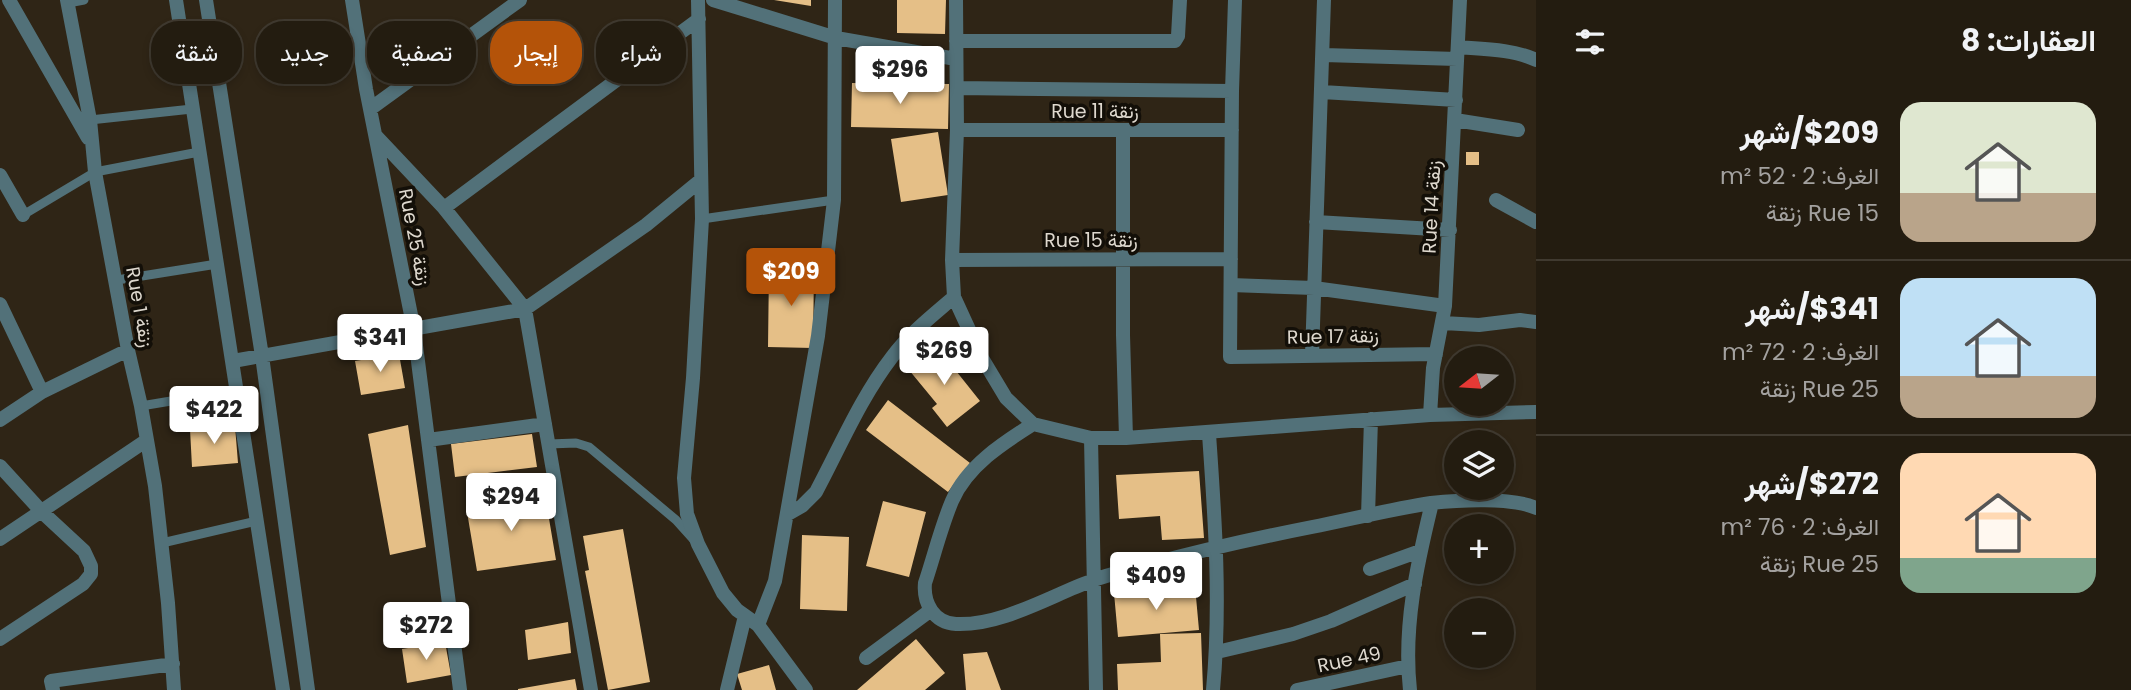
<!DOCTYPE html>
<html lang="ar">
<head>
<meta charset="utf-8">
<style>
  body { margin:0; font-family:Poppins,Vazirmatn,sans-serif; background:#2f291e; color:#f1f3f6; direction:rtl; height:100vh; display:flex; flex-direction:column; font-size:26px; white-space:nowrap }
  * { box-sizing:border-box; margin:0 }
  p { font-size:23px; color:#a3a19f }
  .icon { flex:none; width:38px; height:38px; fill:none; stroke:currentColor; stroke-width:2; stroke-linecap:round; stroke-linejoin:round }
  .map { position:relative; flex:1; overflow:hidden; direction:ltr }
  .drawer { display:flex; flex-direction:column; background:#231c10; width:595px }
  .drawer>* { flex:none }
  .guide { position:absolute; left:21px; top:21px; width:665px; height:63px; direction:rtl; display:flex; gap:14px }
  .needle { width:46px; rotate:253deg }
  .buttons { position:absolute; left:1444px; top:346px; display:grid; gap:14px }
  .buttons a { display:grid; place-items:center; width:70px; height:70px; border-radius:50%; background:#231c10; box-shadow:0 4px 10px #0003,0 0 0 2px #403a30; font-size:35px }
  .price { position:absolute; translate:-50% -60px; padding:0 16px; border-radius:7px; background:#fff; color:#222; font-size:23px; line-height:46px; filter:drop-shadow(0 2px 4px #0008) }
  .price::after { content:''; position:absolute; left:50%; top:42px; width:21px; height:16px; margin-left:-10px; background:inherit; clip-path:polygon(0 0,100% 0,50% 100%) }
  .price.on { background:#b45309; color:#fff }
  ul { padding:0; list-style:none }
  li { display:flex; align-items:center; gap:21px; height:175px; padding:0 35px }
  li+li { border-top:2px solid #403a30 }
  li span { display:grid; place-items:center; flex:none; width:196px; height:140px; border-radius:21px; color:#555 }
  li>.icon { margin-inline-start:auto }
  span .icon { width:84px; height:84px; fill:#fffc; stroke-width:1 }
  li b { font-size:30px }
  h2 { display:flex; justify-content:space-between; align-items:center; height:84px; padding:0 35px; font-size:30px }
  .tag { padding:0 24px; border-radius:28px; background:#231c10; box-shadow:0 4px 10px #0003,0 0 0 2px #403a30; font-size:24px; line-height:63px }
  .tag.on { background:#b45309; color:#fff }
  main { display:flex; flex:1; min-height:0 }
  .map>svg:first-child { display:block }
  .building { fill:#e5bf87 }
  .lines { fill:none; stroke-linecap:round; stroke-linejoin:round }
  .lane { stroke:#527179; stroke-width:9 }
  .street { stroke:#527179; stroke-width:14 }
  .labels { text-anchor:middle; stroke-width:7; stroke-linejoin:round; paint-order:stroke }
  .street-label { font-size:19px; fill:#ded8ce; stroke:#130f08 }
</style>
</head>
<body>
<main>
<section class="drawer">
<h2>العقارات: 8<svg class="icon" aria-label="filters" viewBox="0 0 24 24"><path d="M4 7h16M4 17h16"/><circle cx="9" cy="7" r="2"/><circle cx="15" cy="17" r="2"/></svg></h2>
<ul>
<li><span style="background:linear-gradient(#dfe7d0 65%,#b9a48a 0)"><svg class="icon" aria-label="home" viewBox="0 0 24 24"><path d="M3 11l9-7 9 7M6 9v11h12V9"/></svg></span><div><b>$209/شهر</b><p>الغرف: 2 · 52 m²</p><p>Rue 15 زنقة</p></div></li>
<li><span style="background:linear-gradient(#bfe0f5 70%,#b9a48a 0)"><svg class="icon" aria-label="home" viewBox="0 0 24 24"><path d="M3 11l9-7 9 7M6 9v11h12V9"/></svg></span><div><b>$341/شهر</b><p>الغرف: 2 · 72 m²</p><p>Rue 25 زنقة</p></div></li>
<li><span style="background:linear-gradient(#ffd9b3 75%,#7fa58c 0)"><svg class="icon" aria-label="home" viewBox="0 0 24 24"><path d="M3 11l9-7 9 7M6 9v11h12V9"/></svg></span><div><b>$272/شهر</b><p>الغرف: 2 · 76 m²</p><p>Rue 25 زنقة</p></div></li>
</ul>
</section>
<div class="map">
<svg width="1536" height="690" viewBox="0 0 1536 690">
  <rect width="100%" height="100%" fill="#2f2516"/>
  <path class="building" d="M774,0H811V6Z
    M897,0H946L945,34L897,33Z
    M852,83L949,84L948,129L851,127Z
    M938,132L948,195L901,202L891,139Z
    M1466,152H1479V165H1466Z
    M769,267L814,268L813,348L768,347Z
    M937,347L980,401L947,427L932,408L937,404L909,370Z
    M399,354L405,388L361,395L355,361Z
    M888,400L970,463L948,492L866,430Z
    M408,425L426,547L390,555L368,434Z
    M235,426L238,463L192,467L190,429Z
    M532,434L537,467L455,477L451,444Z
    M1199,471L1204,538L1162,540L1160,516L1119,519L1116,475Z
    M545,495L556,560L477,571L466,506Z
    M883,501L926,512L909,577L866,566Z
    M623,529L650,682L608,690L585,571L589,570L583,536Z
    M802,535L849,537L847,611L800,609Z
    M1195,586L1199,630L1118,637L1114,593Z
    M568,622L571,653L528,660L525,630Z
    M1201,633L1203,690H1118L1117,664L1161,662L1160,634Z
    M916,639L945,673L925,690H857Z
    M445,642L451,675L407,683L402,649Z
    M987,652L1001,690H966L963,654Z
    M769,665L776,690H742L737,674Z
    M575,679L577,690H518V689Z"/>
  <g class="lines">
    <path class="lane" d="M68,3L84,0
      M90,120L192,109
      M23,215L95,172L199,152
      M702,219L834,200
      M117,280L217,264
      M141,406L237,390
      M549,444L576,443L589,447L676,520L694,540
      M162,543L257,521"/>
    <path class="street" d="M9,0L88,138
      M67,0L90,120L95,172L128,350L141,406L155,486L168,603L174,690
      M176,0L283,690
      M206,0L262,356L308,690
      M352,0L366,89L414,330L460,690
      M698,0L702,219L693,378L684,478L687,514L698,544L723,593L737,610L758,625L806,690
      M713,0L836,38L956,59
      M956,0L957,130L952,260L954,297L982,358L1006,398L1033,424L1091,438H1126L1430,415L1536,412
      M1235,0L1232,91L1230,357L1436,354
      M956,41H1175L1178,36L1180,0
      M1458,47C1483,49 1513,49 1536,60
      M1324,55L1457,59
      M958,88L1232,91
      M1322,92L1456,100
      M370,109L520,0
      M1455,120L1518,130
      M957,130H1232
      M1123,130V335L1126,438
      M377,137L444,208L525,309L591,690
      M0,175L23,215
      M1496,200L1536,222
      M444,208L699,19
      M1316,222L1450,230
      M952,260L1231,259
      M1231,285L1314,288L1445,306
      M0,304L42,392
      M1443,323L1479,325L1520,320L1536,322
      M1312,355L1324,0
      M233,361L525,309L646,225L701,180
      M1430,415L1433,368L1445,306L1460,0
      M0,420L42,392L128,350
      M1033,424C1003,443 967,466 952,501C941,527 934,556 925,583C923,603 934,623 956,624C1001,626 1050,596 1091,581C1109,574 1129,570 1147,565C1202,550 1256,538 1312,527C1352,519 1392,509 1431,503C1459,500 1512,497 1536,508
      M1209,434C1215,519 1221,604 1213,690
      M1091,438L1096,690
      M428,440L545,424
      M0,466L42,512L84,551L91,566V574L83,584L0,639
      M788,514L802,506L816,492C840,447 861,397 892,357C910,333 932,316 954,297
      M1368,516L1371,419
      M0,539L147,440
      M1370,569L1420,551
      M758,625L775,581L818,336L834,200L835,0
      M1217,652L1293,634L1331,621L1415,584
      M866,658L931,610
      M53,690L51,681L173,664
      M727,690L745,616
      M1297,690L1408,666
      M1410,690C1403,627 1417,564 1432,503"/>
  </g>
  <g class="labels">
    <g class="street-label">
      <text x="1095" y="118">Rue 11 زنقة</text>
      <text transform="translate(1431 207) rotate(-87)" y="7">Rue 14 زنقة</text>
      <text transform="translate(415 237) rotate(79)" y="7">Rue 25 زنقة</text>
      <text x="1091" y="247">Rue 15 زنقة</text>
      <text transform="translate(140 307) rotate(80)" y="7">Rue 1 زنقة</text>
      <text transform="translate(1333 336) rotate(-1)" y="7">Rue 17 زنقة</text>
      <text transform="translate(1349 659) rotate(-12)" y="7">Rue 49</text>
    </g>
  </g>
</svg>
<div class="buttons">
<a><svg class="needle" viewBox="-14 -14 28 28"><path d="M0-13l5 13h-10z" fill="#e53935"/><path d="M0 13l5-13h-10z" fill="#a3a19f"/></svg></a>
<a><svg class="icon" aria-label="layers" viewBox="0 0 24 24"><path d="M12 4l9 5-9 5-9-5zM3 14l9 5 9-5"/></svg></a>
<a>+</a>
<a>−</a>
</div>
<b class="price" style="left:900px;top:106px">$296</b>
<b class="price on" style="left:791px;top:308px">$209</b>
<b class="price" style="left:380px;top:374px">$341</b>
<b class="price" style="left:944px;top:387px">$269</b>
<b class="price" style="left:214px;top:446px">$422</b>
<b class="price" style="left:511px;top:533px">$294</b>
<b class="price" style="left:1156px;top:612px">$409</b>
<b class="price" style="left:426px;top:662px">$272</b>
<div class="guide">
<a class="tag">شراء</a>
<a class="tag on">إيجار</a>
<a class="tag">تصفية</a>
<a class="tag">جديد</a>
<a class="tag">شقة</a>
</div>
</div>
</main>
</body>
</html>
